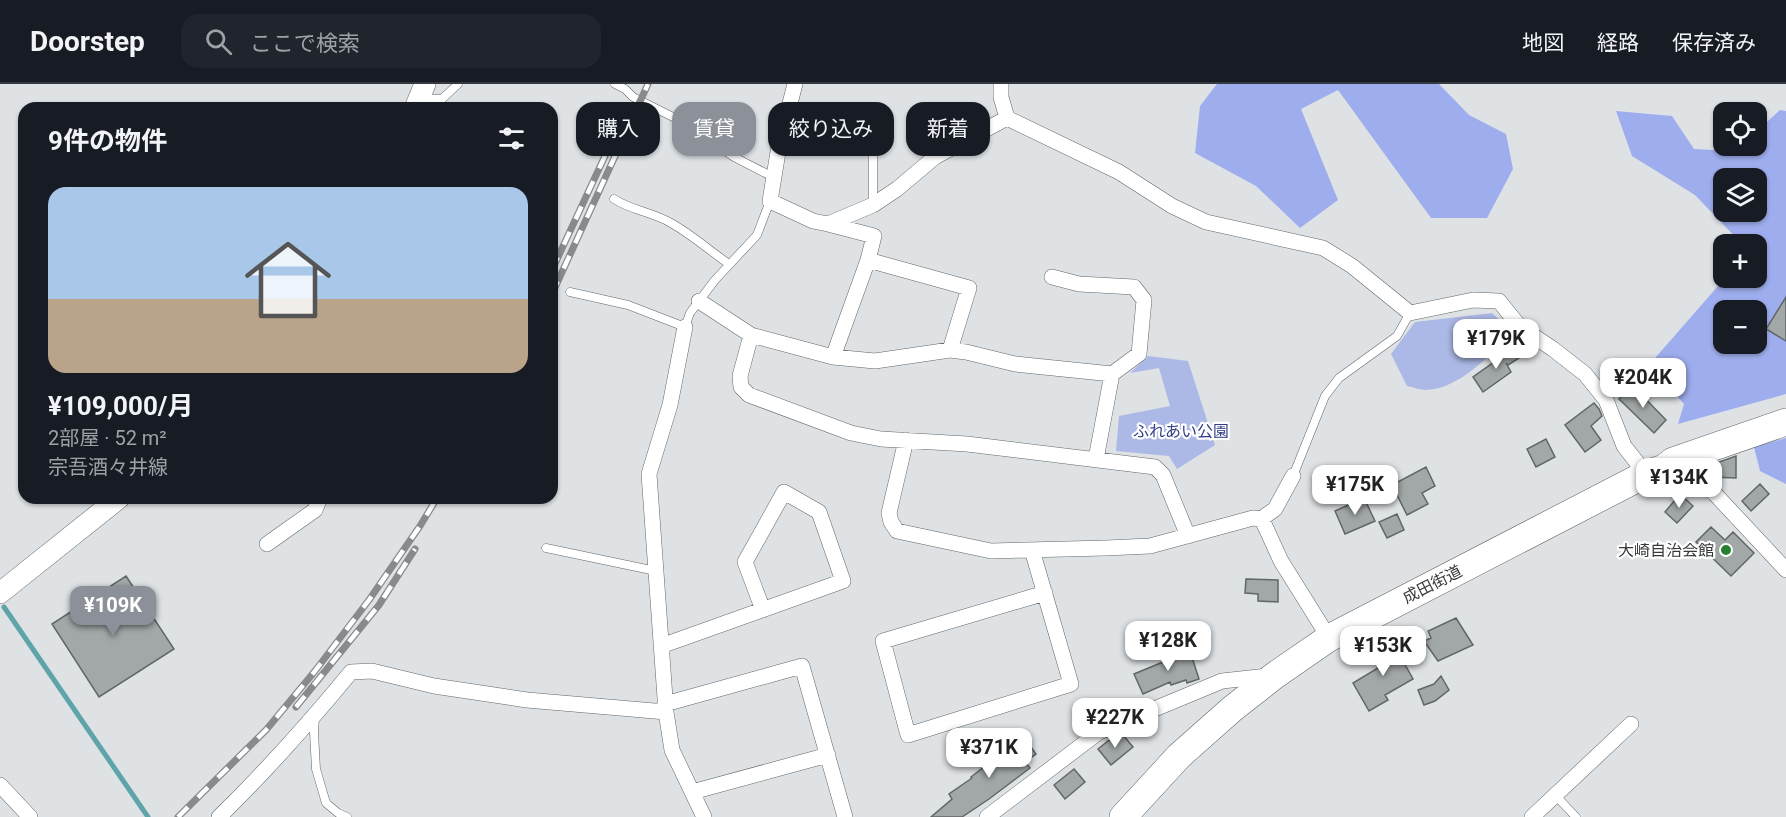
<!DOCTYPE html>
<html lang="ja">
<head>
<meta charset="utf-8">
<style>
  body { margin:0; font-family:Roboto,"Noto Sans JP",sans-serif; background:#20242c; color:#f1f3f6; height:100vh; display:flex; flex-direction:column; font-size:22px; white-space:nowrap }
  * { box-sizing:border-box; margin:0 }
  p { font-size:20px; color:#9ea1a6 }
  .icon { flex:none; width:33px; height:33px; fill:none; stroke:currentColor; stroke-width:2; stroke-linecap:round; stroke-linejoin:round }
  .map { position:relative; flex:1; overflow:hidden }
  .panel { position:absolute; left:18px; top:18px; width:540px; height:402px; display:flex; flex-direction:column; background:#171b24; border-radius:18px; box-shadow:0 2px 4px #0004 }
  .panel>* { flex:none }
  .banner { position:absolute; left:576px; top:18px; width:570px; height:54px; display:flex; gap:12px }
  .controls { position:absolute; left:1713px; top:18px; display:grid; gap:12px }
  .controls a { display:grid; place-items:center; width:54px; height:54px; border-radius:12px; background:#171b24; box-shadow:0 2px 4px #0004; font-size:30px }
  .price { position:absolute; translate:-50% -51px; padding:0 14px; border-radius:12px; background:#fff; color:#222; font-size:20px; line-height:39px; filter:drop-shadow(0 2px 3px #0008) }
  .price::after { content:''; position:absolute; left:50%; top:36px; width:18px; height:14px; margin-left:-9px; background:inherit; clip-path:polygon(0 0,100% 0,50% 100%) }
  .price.on { background:#8c9099; color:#fff }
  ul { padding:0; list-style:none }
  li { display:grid; align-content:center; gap:12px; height:318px; padding:0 30px }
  li span { display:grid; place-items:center; height:186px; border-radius:18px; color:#555 }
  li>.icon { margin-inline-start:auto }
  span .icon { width:108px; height:108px; fill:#fffc; stroke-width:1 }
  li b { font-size:26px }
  h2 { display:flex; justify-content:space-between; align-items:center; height:72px; padding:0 30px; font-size:26px }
  .pill { padding:0 21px; border-radius:18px; background:#171b24; box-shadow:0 2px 4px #0004; font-size:21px; line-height:54px }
  .pill.on { background:#8c9099; color:#fff }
  header { display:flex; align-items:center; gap:36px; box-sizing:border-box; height:84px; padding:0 30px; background:#171b24; border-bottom:2px solid #363941 }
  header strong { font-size:28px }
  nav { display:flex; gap:33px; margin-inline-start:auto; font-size:21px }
  .search { width:420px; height:54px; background:#20242c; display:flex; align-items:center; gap:15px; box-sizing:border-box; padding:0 21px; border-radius:18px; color:#9ea1a6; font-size:22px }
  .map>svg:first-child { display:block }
  .green { fill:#acb8e5 }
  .forest { fill:#9eaded; fill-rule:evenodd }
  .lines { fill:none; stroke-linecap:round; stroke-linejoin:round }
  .stream { stroke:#5ea4a8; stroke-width:5 }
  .building { fill:#a2a7a8; stroke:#616667; stroke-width:1.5 }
  .lane-casing { stroke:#626668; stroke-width:9 }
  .street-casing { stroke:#626668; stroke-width:16 }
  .secondary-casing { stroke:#626668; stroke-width:22 }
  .highway-casing { stroke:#626668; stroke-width:28 }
  .lane { stroke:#fff; stroke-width:8 }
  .street { stroke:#fff; stroke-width:15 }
  .secondary { stroke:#fff; stroke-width:21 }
  .highway { stroke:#fff; stroke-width:27 }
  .rail-casing { stroke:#888b8d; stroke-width:7 }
  .rail { stroke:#fff; stroke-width:4.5; stroke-dasharray:14; stroke-linecap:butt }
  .poi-dot { fill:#258131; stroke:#fff; stroke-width:2 }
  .labels { text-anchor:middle; stroke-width:4.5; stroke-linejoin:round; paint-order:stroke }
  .park-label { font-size:16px; fill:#333e88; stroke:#fff }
  .poi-label { font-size:16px; fill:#37393a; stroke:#fff; text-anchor:end }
  .street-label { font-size:16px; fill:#37393a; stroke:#fff }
</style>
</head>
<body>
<header>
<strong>Doorstep</strong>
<div class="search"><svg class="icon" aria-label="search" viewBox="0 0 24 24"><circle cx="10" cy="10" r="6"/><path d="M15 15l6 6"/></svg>ここで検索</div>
<nav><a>地図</a><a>経路</a><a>保存済み</a></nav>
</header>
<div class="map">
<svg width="1786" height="733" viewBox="0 0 1786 733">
  <rect width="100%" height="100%" fill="#dee2e5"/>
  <path class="green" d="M1492,229L1513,249C1488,271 1462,304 1426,306C1420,306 1413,303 1407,302L1391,270L1415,238Z
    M1148,272L1188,277L1215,361L1177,385L1169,372L1116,367L1119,332L1170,322L1159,284L1130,289Z"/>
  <path class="forest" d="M1217,0H1439L1469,31L1506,50L1513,85L1487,134H1431L1338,6L1301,25L1338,116L1300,144L1256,102L1195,69L1200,22Z
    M1780,26L1786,27V310L1678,340L1684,320L1649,281L1725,194H1756V160H1742L1695,111L1632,72L1616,27L1672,32L1694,65L1734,67L1740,62H1756L1757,47ZM1724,94H1756V128H1724ZM1724,226H1756V260H1724Z
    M1786,354V400L1760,387L1754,363Z"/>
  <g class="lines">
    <path class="stream" d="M4,523L148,733"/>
  </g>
  <path class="building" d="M1786,213V257L1766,245Z
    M1510,261L1519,274L1508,281L1506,279L1511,288L1483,308L1473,293L1501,273L1499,270Z
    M1633,302L1666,336L1654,349L1619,315Z
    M1594,319L1599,325L1602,332L1591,342L1601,356L1585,368L1565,341Z
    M1546,355L1555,373L1536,383L1527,365Z
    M1736,372V394L1709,393L1708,382Z
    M1426,383L1435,402L1422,409L1428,420L1407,431L1392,401Z
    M1760,400L1769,410L1751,427L1742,417Z
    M1680,410L1693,422L1677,439L1665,428Z
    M1364,414L1375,437L1345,450L1335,427Z
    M1397,430L1404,446L1387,454L1379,438Z
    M1711,443L1725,456L1733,448L1754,469L1731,492L1696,458Z
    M126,492L174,565L99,613L52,540Z
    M1246,495L1278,496V518L1258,517V510L1245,509Z
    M1456,534L1473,561L1438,577L1424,557L1431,554L1428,547Z
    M1393,559L1413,595L1385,611L1388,616L1369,627L1353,599L1378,584L1371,571Z
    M1190,567L1199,595L1187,599L1186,596L1171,601L1170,598L1143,610L1134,590L1163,578L1161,573L1173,569L1174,572Z
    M1441,592L1449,606L1435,617L1424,621L1418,606L1434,600Z
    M1123,651L1133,663L1111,681L1098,665L1108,657Z
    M1024,653L1036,670L1025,678L1030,684L989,715L962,733H931L952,715L949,710L972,694L971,693L985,682L981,678L1010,657L1013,661Z
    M1074,685L1085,698L1065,715L1054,701Z"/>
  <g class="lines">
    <g class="lane-casing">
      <path id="lane" d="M615,0L625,5L633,13L673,33L734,73L773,93
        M420,14L442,15L458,0
        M614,115C633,127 652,128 671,139C691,150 710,167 729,180
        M873,121V59
        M570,208L628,221L685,243L690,229L715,196L757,151L770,117
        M1293,392L1325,312L1339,294L1397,252L1410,229
        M546,464L656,487
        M315,633L314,648L316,685L326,719L338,729L347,733
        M1555,711L1576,733"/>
    </g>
    <g class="street-casing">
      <path id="street" d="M795,0L779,62L770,117L813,137L828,140L873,121L897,105L935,73L1007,34L1119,88L1172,122L1206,138L1323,164L1352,182L1410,229L1473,216L1499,217L1520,243L1553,265L1585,290L1606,316L1624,362L1646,390
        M1001,0V13L1007,34
        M828,140L874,152L868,176L833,273
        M868,176L969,204L950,266
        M1052,193L1079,200L1134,203L1144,216L1139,270L1112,290L1096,375
        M699,217L751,251L833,273L875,277L950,266L966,268L1015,280L1112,290
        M685,243L670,321L649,390L666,628L672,666L704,733
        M751,251L740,292L741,303L749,311L851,349L881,355L967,360L1155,383L1163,391L1188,452
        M906,356L889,429L891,438L897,447L991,467L1106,464L1150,462L1253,434L1261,435L1275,425L1293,392
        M1673,377L1715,410L1786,486
        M1261,435L1265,442L1281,477L1329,554
        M267,460L315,426L320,414
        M1032,466L1071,600L908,651L883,557L1045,509
        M661,562L843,497L819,428L784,408L745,478L763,526
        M665,620L802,582L845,733
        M0,701L30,733
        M692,708L828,671
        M219,733C266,687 309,639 351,588L372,587L434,602L527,616L666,628
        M987,733L1099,648L1222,597L1268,592
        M1532,733L1631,640"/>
    </g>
    <g class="secondary-casing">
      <path id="secondary" d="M415,24L425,0
        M0,509L119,414"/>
    </g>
    <g class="highway-casing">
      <path id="highway" d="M1123,733L1179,672L1232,625L1274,592L1329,554L1646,390L1664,384L1673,377L1786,338"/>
    </g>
    <use href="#lane" class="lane"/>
    <use href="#street" class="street"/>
    <use href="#secondary" class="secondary"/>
    <use href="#highway" class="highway"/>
    <g class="rail-casing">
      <path id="rail" d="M552,186L611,59
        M552,210L648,0
        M296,623L379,521L415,465
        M178,733L266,646L315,587L369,516L420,442L437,414"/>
    </g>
    <use href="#rail" class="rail"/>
  </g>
  <circle class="poi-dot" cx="1726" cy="466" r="6"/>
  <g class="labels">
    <g class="park-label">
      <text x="1181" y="353">ふれあい公園</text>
    </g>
    <g class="poi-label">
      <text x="1714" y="472">大崎自治会館</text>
    </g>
    <g class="street-label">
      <text transform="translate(1432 500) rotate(-27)" y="6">成田街道</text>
    </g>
  </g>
</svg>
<div class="controls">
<a><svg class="icon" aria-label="locate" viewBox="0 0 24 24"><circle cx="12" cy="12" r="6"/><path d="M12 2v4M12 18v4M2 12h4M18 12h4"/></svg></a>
<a><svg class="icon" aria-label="layers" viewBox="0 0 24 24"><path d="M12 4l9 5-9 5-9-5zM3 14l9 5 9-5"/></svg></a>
<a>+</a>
<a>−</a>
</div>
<b class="price" style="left:1496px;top:286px">¥179K</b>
<b class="price" style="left:1643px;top:325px">¥204K</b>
<b class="price" style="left:1679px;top:425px">¥134K</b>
<b class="price" style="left:1355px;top:432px">¥175K</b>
<b class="price on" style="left:113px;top:553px">¥109K</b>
<b class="price" style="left:1168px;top:588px">¥128K</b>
<b class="price" style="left:1383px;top:593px">¥153K</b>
<b class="price" style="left:1115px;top:665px">¥227K</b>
<b class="price" style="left:989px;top:695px">¥371K</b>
<div class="banner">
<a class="pill">購入</a>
<a class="pill on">賃貸</a>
<a class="pill">絞り込み</a>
<a class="pill">新着</a>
</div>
<section class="panel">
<h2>9件の物件<svg class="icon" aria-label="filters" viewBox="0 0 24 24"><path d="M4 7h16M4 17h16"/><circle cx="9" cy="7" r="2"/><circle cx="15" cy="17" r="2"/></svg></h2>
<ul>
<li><span style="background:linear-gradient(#a9c7e8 60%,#b9a48a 0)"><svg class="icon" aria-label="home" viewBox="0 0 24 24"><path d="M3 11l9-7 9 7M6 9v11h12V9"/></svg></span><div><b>¥109,000/月</b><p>2部屋 · 52 m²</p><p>宗吾酒々井線</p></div></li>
</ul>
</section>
</div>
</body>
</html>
